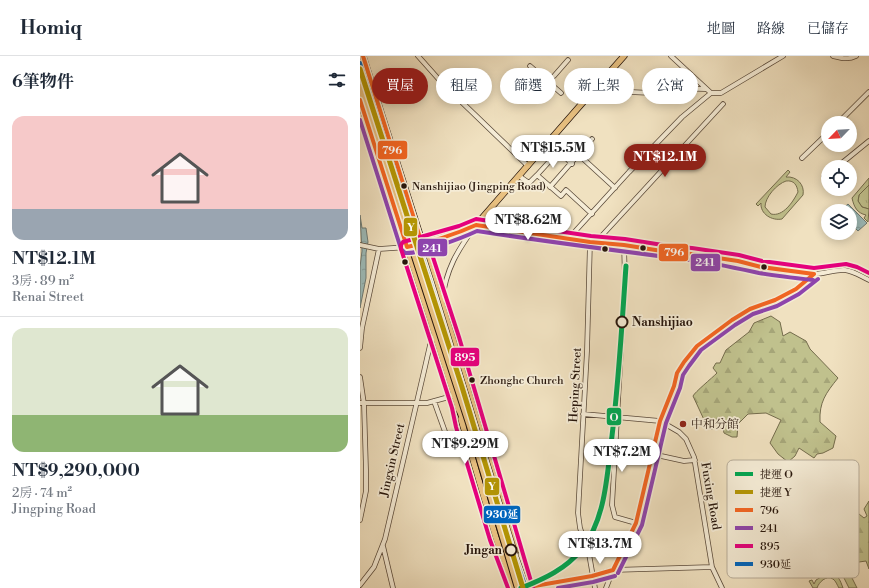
<!DOCTYPE html>
<html lang="zh-TW">
<head>
<meta charset="utf-8">
<style>
  body { margin:0; font-family:"Libre Bodoni","Noto Serif TC",serif; background:#f2f2f3; color:#1f2937; height:100vh; display:flex; flex-direction:column; font-size:15px; white-space:nowrap }
  * { box-sizing:border-box; margin:0 }
  p { font-size:13px; color:#747a83 }
  .icon { flex:none; width:22px; height:22px; fill:none; stroke:currentColor; stroke-width:2; stroke-linecap:round; stroke-linejoin:round }
  .map { position:relative; flex:1; overflow:hidden }
  .sheet { display:flex; flex-direction:column; background:#fff; width:360px }
  .sheet>* { flex:none }
  .top-card { position:absolute; left:12px; top:12px; width:380px; height:36px; display:flex; gap:8px }
  .needle { width:26px; rotate:245deg }
  .controls { position:absolute; left:461px; top:60px; display:grid; gap:8px }
  .controls a { display:grid; place-items:center; width:36px; height:36px; border-radius:50%; background:#fff; box-shadow:0 2px 10px #0003; font-size:20px }
  .price { position:absolute; translate:-50% -34px; padding:0 9px; border-radius:14px; background:#fff; color:#222; font-size:13px; line-height:26px; filter:drop-shadow(0 1px 2px #0008) }
  .price::after { content:''; position:absolute; left:50%; top:24px; width:12px; height:9px; margin-left:-6px; background:inherit; clip-path:polygon(0 0,100% 0,50% 100%) }
  .price.current { background:#8f2418; color:#fff }
  ul { padding:0; list-style:none }
  li { display:grid; align-content:center; gap:8px; height:212px; padding:0 12px }
  li+li { border-top:1px solid #e0e1e3 }
  li span { display:grid; place-items:center; height:124px; border-radius:12px; color:#555 }
  li>.icon { margin-inline-start:auto }
  span .icon { width:72px; height:72px; fill:#fffc; stroke-width:1 }
  li b { font-size:17px }
  h2 { display:flex; justify-content:space-between; align-items:center; height:48px; padding:0 12px; font-size:17px }
  .pill { padding:0 14px; border-radius:18px; background:#fff; box-shadow:0 2px 10px #0003; font-size:14px; line-height:36px }
  .pill.current { background:#8f2418; color:#fff }
  header { display:flex; align-items:center; gap:24px; box-sizing:border-box; height:56px; padding:0 20px; background:#fff; border-bottom:1px solid #e0e1e3 }
  header strong { font-size:19px }
  nav { display:flex; gap:22px; margin-inline-start:auto; font-size:14px }
  main { display:flex; flex:1; min-height:0 }
  .map>svg:first-child { display:block }
  .grass { fill:url(#grass-tufts); stroke:#746c4c }
  .forest { fill:url(#forest-firs); stroke:#746c4c }
  .park { fill:#c0c18d; stroke:#746c4c; fill-rule:evenodd }
  .water { fill:url(#water-ripples); stroke:#6e7a74 }
  .lines { fill:none; stroke-linecap:round; stroke-linejoin:round }
  .minor-casing { stroke:#594939; stroke-width:5.5 }
  .major-casing { stroke:#27160c; stroke-width:7 }
  .highway-casing { stroke:#27160c; stroke-width:8 }
  .minor { stroke:#f5ecd6; stroke-width:4 }
  .major { stroke:#e8c080; stroke-width:5.5 }
  .highway { stroke:#e8c080; stroke-width:6 }
  .highway-bridge-casing { stroke:#27160c; stroke-width:8; stroke-linecap:butt }
  .highway-bridge { stroke:#e8c080; stroke-width:6 }
  .bus-1-casing { stroke:#f5ecd6; stroke-width:7 }
  .bus-2-casing { stroke:#f5ecd6; stroke-width:7 }
  .bus-3-casing { stroke:#f5ecd6; stroke-width:7 }
  .bus-4-casing { stroke:#f5ecd6; stroke-width:7 }
  .bus-1 { stroke:#f26522; stroke-width:4 }
  .bus-2 { stroke:#8e44ad; stroke-width:4 }
  .bus-3 { stroke:#e5007d; stroke-width:4 }
  .bus-4 { stroke:#0065bd; stroke-width:4 }
  .metro-1-casing { stroke:#f5ecd6; stroke-width:8 }
  .metro-2-casing { stroke:#f5ecd6; stroke-width:8 }
  .metro-1 { stroke:#00a651; stroke-width:5 }
  .metro-2 { stroke:#b39504; stroke-width:5 }
  .bus-dot { fill:#27160c; stroke:#f5ecd6; stroke-width:1.5 }
  .stop-dot { fill:#f5ecd6; stroke:#27160c; stroke-width:2 }
  .poi-dot { fill:#8f2418; stroke:#f5ecd6; stroke-width:1.5 }
  .labels { text-anchor:middle; stroke-width:3.5; stroke-linejoin:round; paint-order:stroke }
  .bus-label { font-size:11px; fill:#27160c; stroke:#f5ecd6; text-anchor:start }
  .stop-label { font-size:12px; font-weight:bold; fill:#27160c; stroke:#f5ecd6; text-anchor:start }
  .street-label { font-size:12px; fill:#27160c; stroke:#f5ecd6 }
  .poi-label { font-size:12px; fill:#27160c; stroke:#f5ecd6; text-anchor:start }
  .key { fill:#f5ecd6; stroke:#b7ac99; stroke-width:1 }
  .key-label { font-size:11px; fill:#27160c }
  .line-badge { stroke:#f5ecd6; stroke-width:1.5 }
  .badge-label { font-size:11px; text-anchor:middle; font-weight:bold; fill:#fff }
</style>
</head>
<body>
<header>
<strong>Homiq</strong>
<nav><a>地圖</a><a>路線</a><a>已儲存</a></nav>
</header>
<main>
<section class="sheet">
<h2>6筆物件<svg class="icon" aria-label="filters" viewBox="0 0 24 24"><path d="M4 7h16M4 17h16"/><circle cx="9" cy="7" r="2"/><circle cx="15" cy="17" r="2"/></svg></h2>
<ul>
<li><span style="background:linear-gradient(#f6c9c9 75%,#9aa5b1 0)"><svg class="icon" aria-label="home" viewBox="0 0 24 24"><path d="M3 11l9-7 9 7M6 9v11h12V9"/></svg></span><div><b>NT$12.1M</b><p>3房 · 89 m²</p><p>Renai Street</p></div></li>
<li><span style="background:linear-gradient(#dfe7d0 70%,#8fb573 0)"><svg class="icon" aria-label="home" viewBox="0 0 24 24"><path d="M3 11l9-7 9 7M6 9v11h12V9"/></svg></span><div><b>NT$9,290,000</b><p>2房 · 74 m²</p><p>Jingping Road</p></div></li>
</ul>
</section>
<div class="map">
<svg width="509" height="532" viewBox="0 0 509 532">
  <defs>
    <pattern id="grass-tufts" width="24" height="20" patternUnits="userSpaceOnUse"><rect width="24" height="20" fill="#c0c18d"/><path d="M3 7l-1-3M5 7V3M7 7l1-3M15 17l-1-3M17 17v-4M19 17l1-3" fill="none" stroke="#a5a578"/></pattern>
    <pattern id="forest-firs" width="22" height="20" patternUnits="userSpaceOnUse"><rect width="22" height="20" fill="#c0c18d"/><path d="M5 1l3.5 6h-7zM16 11l3.5 6h-7z" fill="#a5a578"/></pattern>
    <pattern id="water-ripples" width="26" height="14" patternUnits="userSpaceOnUse"><rect width="26" height="14" fill="#9dbcba"/><path d="M2 4q2-2 4 0t4 0M15 11q2-2 4 0t4 0" fill="none" stroke="#87a19f"/></pattern>
  </defs>
  <rect width="100%" height="100%" fill="#f0e1c0"/>
  <filter id="stains"><feTurbulence type="fractalNoise" baseFrequency=".005" numOctaves="4"/><feColorMatrix values="0 0 0 0 .2 0 0 0 0 .09 0 0 0 0 .02 0 0 0 .5 -.17"/></filter>
  <radialGradient id="worn" r=".72"><stop offset=".6" stop-color="#630" stop-opacity="0"/><stop offset="1" stop-color="#630" stop-opacity=".3"/></radialGradient>
  <path class="grass" d="M509,129V153L502,151L498,145L499,139Z"/>
  <path class="forest" d="M411,260L420,266L423,280L430,276L446,285L450,293L478,322C466,337 459,346 460,366L476,380L473,392L463,397L457,398L454,402L439,392L435,400L428,406L418,398L410,387L421,364L406,357L388,358L378,368L377,381H372L364,377L362,366L353,367V373H349L348,368H346L333,340C335,336 352,322 357,317L353,312L356,307H360L366,294L389,276L394,267Z
    M509,445V513L506,505L499,506L487,503L443,520L435,517L414,500L397,491L391,492L381,477L382,472L381,463L386,457L393,461L399,459L402,454L410,453C407,459 403,465 405,472L413,474L428,469L429,465C441,461 438,465 448,464C457,464 467,457 474,452L481,456H485L489,461L480,462L482,468L488,470L492,468L491,465L493,461L499,458L504,462L507,460L504,453Z"/>
  <path class="park" d="M428,114L430,116L426,121C437,120 445,129 443,139L422,163C412,165 400,158 401,147L398,150L396,148ZM426,125C434,124 437,129 438,136C433,146 423,161 411,158L405,151C405,141 417,128 426,125Z
    M509,122V129L499,139L498,145L502,151L509,153L508,166L504,162L506,159C497,157 494,151 492,142Z
    M489,509L497,511L490,514L487,512L497,532H489L479,512L481,510Z
    M468,517C478,517 480,524 483,532H479C477,529 476,525 473,523C466,519 459,526 457,532H453L449,525L452,524L454,528L456,524Z"/>
  <path class="water" d="M488,148L507,167L498,175L490,167V155H480Z
    M0,159L2,172H6L8,186L6,197V222L0,252V211L2,195Z"/>
  <g class="lines">
    <g class="minor-casing">
      <path id="minor" d="M58,0L83,28L168,110
        M311,0L351,37H361L423,0
        M473,0C481,2 488,4 496,0
        M170,10L201,37
        M194,20L208,4
        M238,29L254,37L261,38L270,36L292,37L306,32L346,33
        M478,67L509,36
        M190,85L212,108
        M219,99L255,132
        M442,102L468,77
        M477,111L509,85
        M177,119L197,97
        M159,120L169,127L177,119L201,140L206,134L232,158
        M464,121L468,118
        M190,131L232,83
        M209,182L269,116L322,61L351,37
        M230,186L227,295L218,457L220,472L229,498L235,532
        M236,186L363,48
        M0,189L19,193L48,191
        M264,189L265,224L252,449L255,461L276,467
        M82,245C86,213 97,195 116,169L230,186L264,189L308,196L331,198L378,205L401,211L454,218C465,218 476,213 485,214C494,215 502,221 509,224
        M0,292L2,272L19,193
        M0,321L4,348L6,414V435L0,464
        M74,345L88,384
        M0,347H67L96,339
        M223,358L300,365L319,376L326,383L334,401L352,511L362,532
        M292,398L324,405L335,404
        M23,490L33,532
        M0,529L14,511L25,483L65,311L70,289L75,279
        M167,531L232,520L253,514L352,511
        M246,532L253,514L276,467L300,365L314,330L317,317L324,306L337,290L372,264L390,253L415,244L436,233L454,218"/>
    </g>
    <g class="major-casing">
      <path id="major" d="M3,0L93,283L156,495
        M0,44L99,354
        M62,188L101,176L116,169L218,52L264,0
        M101,363L136,482L154,532"/>
    </g>
    <g class="highway-casing">
      <path id="highway" d="M98,350L105,368"/>
    </g>
    <use href="#minor" class="minor"/>
    <use href="#major" class="major"/>
    <use href="#highway" class="highway"/>
    <g class="highway-bridge-casing">
      <path id="highway-bridge" d="M0,7L71,228L155,501L166,532
        M0,31L109,367L158,532"/>
    </g>
    <use href="#highway-bridge" class="highway-bridge"/>
    <g class="bus-1-casing">
      <path id="bus-1" d="M3,0L62,188
        M0,44L47,191C71,186 94,179 116,169L230,186L264,189L308,196L331,198L378,205L401,211L454,218
        M253,514L276,467L300,365L314,330L317,317L324,306L337,290L372,264L390,253L415,244L436,233L454,218
        M163,532L232,520L253,514"/>
    </g>
    <g class="bus-2-casing">
      <path id="bus-2" d="M0,10L56,190
        M0,64L41,193L45,197C60,198 102,182 117,175C188,186 259,195 330,204C354,207 376,212 399,217C417,220 435,222 453,224
        M258,517L282,469L306,367L320,332L323,319L329,310L341,294L375,269L393,258L417,250L439,238L458,223
        M198,532L233,526L255,520"/>
    </g>
    <g class="bus-3-casing">
      <path id="bus-3" d="M68,186L99,281L173,532
        M148,532L130,484L96,371L92,352L41,193V189L43,186L99,170L116,163L231,180L265,183L309,190L332,192L379,199L402,205L454,212L486,208L497,211L509,217"/>
    </g>
    <g class="bus-4-casing">
      <path id="bus-4" d="M0,7L71,228L155,501L166,532"/>
    </g>
    <use href="#bus-1" class="bus-1"/>
    <use href="#bus-2" class="bus-2"/>
    <use href="#bus-3" class="bus-3"/>
    <use href="#bus-4" class="bus-4"/>
    <g class="metro-1-casing">
      <path id="metro-1" d="M161,532C184,523 206,513 222,493C246,462 247,418 252,380C259,323 262,267 266,210"/>
    </g>
    <g class="metro-2-casing">
      <path id="metro-2" d="M0,13L102,331L163,532"/>
    </g>
    <use href="#metro-1" class="metro-1"/>
    <use href="#metro-2" class="metro-2"/>
  </g>
  <g class="bus-dot">
    <circle cx="44" cy="130" r="3.5"/>
    <circle cx="283" cy="192" r="3.5"/>
    <circle cx="245" cy="193" r="3.5"/>
    <circle cx="45" cy="206" r="3.5"/>
    <circle cx="404" cy="211" r="3.5"/>
    <circle cx="112" cy="324" r="3.5"/>
  </g>
  <g class="stop-dot">
    <circle cx="262" cy="266" r="5.5"/>
    <circle cx="151" cy="494" r="5.5"/>
  </g>
  <circle class="poi-dot" cx="323" cy="368" r="4"/>
  <g class="labels">
    <g class="bus-label">
      <text x="52" y="134">Nanshijiao (Jingping Road)</text>
      <text x="120" y="328">Zhonghe Church</text>
    </g>
    <g class="stop-label">
      <text x="272" y="270">Nanshijiao</text>
      <text x="142" y="498" text-anchor="end">Jingan</text>
    </g>
    <g class="street-label">
      <text transform="translate(215 329) rotate(-87)" y="4">Heping Street</text>
      <text transform="translate(32 404) rotate(-77)" y="4">Jingxin Street</text>
      <text transform="translate(351 440) rotate(80)" y="4">Fuxing Road</text>
    </g>
    <g class="poi-label">
      <text x="331" y="372">中和分館</text>
    </g>
  </g>
  <rect x="367" y="404" width="132" height="118" rx="6" class="key"/>
  <rect x="375" y="416" width="18" height="4" fill="#00a651"/>
  <rect x="375" y="434" width="18" height="4" fill="#b39504"/>
  <rect x="375" y="452" width="18" height="4" fill="#f26522"/>
  <rect x="375" y="470" width="18" height="4" fill="#8e44ad"/>
  <rect x="375" y="488" width="18" height="4" fill="#e5007d"/>
  <rect x="375" y="506" width="18" height="4" fill="#0065bd"/>
  <g class="key-label">
    <text x="400" y="422">捷運 O</text>
    <text x="400" y="440">捷運 Y</text>
    <text x="400" y="458">796</text>
    <text x="400" y="476">241</text>
    <text x="400" y="494">895</text>
    <text x="400" y="512">930延</text>
  </g>
  <g class="line-badge">
    <rect x="17" y="84" width="31" height="20" rx="4" fill="#f26522"/>
    <rect x="43" y="161" width="15" height="20" rx="4" fill="#b39504"/>
    <rect x="57" y="182" width="31" height="19" rx="4" fill="#8e44ad"/>
    <rect x="298" y="187" width="31" height="19" rx="4" fill="#f26522"/>
    <rect x="330" y="197" width="31" height="19" rx="4" fill="#8e44ad"/>
    <rect x="90" y="291" width="30" height="20" rx="4" fill="#e5007d"/>
    <rect x="246" y="351" width="16" height="19" rx="4" fill="#00a651"/>
    <rect x="124" y="421" width="16" height="19" rx="4" fill="#b39504"/>
    <rect x="123" y="449" width="38" height="19" rx="4" fill="#0065bd"/>
  </g>
  <g class="badge-label">
    <text x="32" y="98">796</text>
    <text x="51" y="175">Y</text>
    <text x="72" y="196">241</text>
    <text x="314" y="200">796</text>
    <text x="345" y="210">241</text>
    <text x="105" y="305">895</text>
    <text x="254" y="365">O</text>
    <text x="132" y="434">Y</text>
    <text x="142" y="462">930延</text>
  </g>
  <rect width="100%" height="100%" filter="url(#stains)"/>
  <rect width="100%" height="100%" fill="url(#worn)"/>
</svg>
<div class="controls">
<a><svg class="needle" viewBox="-14 -14 28 28"><path d="M0-13l5 13h-10z" fill="#e53935"/><path d="M0 13l5-13h-10z" fill="#747a83"/></svg></a>
<a><svg class="icon" aria-label="locate" viewBox="0 0 24 24"><circle cx="12" cy="12" r="6"/><path d="M12 2v4M12 18v4M2 12h4M18 12h4"/></svg></a>
<a><svg class="icon" aria-label="layers" viewBox="0 0 24 24"><path d="M12 4l9 5-9 5-9-5zM3 14l9 5 9-5"/></svg></a>
</div>
<b class="price" style="left:193px;top:113px">NT$15.5M</b>
<b class="price current" style="left:305px;top:122px">NT$12.1M</b>
<b class="price" style="left:168px;top:185px">NT$8.62M</b>
<b class="price" style="left:105px;top:409px">NT$9.29M</b>
<b class="price" style="left:262px;top:417px">NT$7.2M</b>
<b class="price" style="left:240px;top:509px">NT$13.7M</b>
<div class="top-card">
<a class="pill current">買屋</a>
<a class="pill">租屋</a>
<a class="pill">篩選</a>
<a class="pill">新上架</a>
<a class="pill">公寓</a>
</div>
</div>
</main>
</body>
</html>
